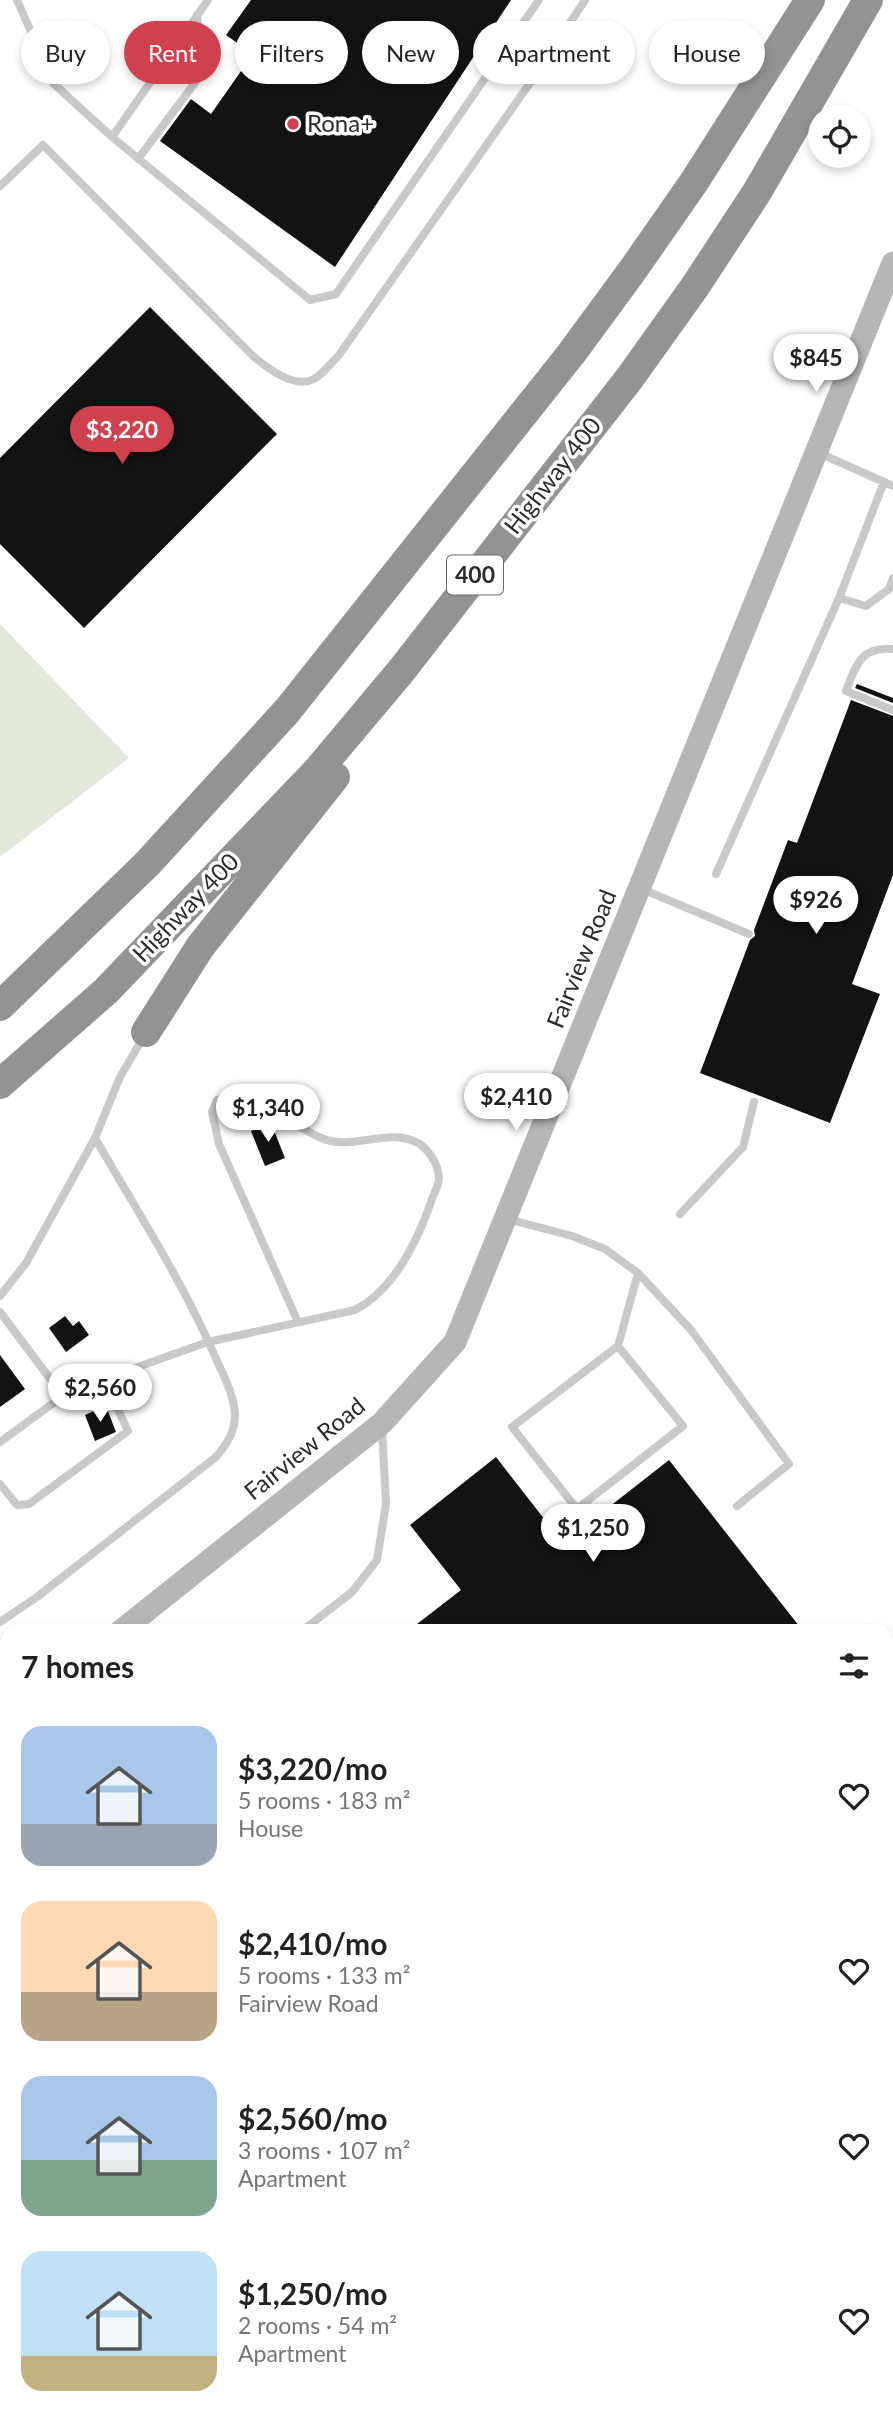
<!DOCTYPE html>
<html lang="en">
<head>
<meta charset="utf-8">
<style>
  body { margin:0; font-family:Lato,sans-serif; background:#f6f6f6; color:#222; height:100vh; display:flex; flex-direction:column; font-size:26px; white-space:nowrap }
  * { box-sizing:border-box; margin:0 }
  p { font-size:23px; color:#767676 }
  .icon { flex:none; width:38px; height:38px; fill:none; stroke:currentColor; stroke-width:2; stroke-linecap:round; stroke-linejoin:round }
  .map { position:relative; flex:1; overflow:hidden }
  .details { position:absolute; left:0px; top:1624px; width:894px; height:798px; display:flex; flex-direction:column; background:#fff; border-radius:21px 21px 0 0; box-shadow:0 4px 10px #0003 }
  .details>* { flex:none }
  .top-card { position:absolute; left:21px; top:21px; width:852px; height:63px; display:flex; gap:14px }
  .tools { position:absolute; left:808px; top:105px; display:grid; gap:14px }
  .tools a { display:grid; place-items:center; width:63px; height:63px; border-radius:50%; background:#fff; box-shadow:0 4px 10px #0003; font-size:35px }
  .price { position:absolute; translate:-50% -60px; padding:0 16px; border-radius:24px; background:#fff; color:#222; font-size:23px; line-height:46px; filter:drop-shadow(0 2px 4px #0008) }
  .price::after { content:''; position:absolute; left:50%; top:42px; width:21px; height:16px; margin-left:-10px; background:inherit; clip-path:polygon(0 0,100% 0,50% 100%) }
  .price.active { background:#cf414e; color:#fff }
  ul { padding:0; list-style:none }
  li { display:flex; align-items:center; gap:21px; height:175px; padding:0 21px }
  li span { display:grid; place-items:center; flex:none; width:196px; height:140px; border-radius:21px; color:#555 }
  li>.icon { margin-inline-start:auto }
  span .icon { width:84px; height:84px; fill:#fffc; stroke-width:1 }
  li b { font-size:30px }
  h2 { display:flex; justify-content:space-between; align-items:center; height:84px; padding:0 21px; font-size:30px }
  .chip { padding:0 24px; border-radius:32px; background:#fff; box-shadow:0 4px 10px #0003; font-size:24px; line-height:63px }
  .chip.active { background:#cf414e; color:#fff }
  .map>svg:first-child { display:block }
  .green { fill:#e2e8da }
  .building { fill:#131313 }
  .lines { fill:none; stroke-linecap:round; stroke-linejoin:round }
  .lane { stroke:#c9c9c9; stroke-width:8 }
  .secondary { stroke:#b6b6b6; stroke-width:23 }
  .highway { stroke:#939393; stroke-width:30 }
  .rail-casing { stroke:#818181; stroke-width:8 }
  .rail { stroke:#fff; stroke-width:5; stroke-dasharray:16; stroke-linecap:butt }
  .poi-dot { fill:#cf414e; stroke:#fff; stroke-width:2.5 }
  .labels { text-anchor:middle; stroke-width:7; stroke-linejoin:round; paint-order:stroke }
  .shield { fill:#fff; stroke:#6b6b6b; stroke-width:2 }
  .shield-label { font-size:23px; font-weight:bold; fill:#2c2c2c }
  .poi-label { font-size:24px; fill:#2c2c2c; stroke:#fff; text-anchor:start }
  .street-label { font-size:24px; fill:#2c2c2c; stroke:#fff }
</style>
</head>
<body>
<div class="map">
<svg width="893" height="2422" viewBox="0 0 893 2422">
  <rect width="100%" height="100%" fill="#fff"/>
  <path class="green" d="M0,624L129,758L0,857Z"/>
  <path class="building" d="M251,0H511L335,267L160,141L191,99L211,114L253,54L226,35Z
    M150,307L277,434L84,628L0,544V458Z
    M857,684L893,698V703L855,688Z
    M851,700L893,716V875L852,984L880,994L830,1123L700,1073L750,940L755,936L754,930L788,840L797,843Z
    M271,1123L285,1158L265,1166L251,1131Z
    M65,1316L73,1326L79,1321L89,1335L66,1352L49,1328Z
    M0,1355L25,1389L0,1407Z
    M106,1406L116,1432L95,1441L85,1415Z
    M496,1457L563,1543L669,1460L803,1631H408L461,1590L410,1525Z"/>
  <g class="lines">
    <path class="lane" d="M17,0L54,84L112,137L310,300L336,294L539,0
      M112,137L208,0
      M138,159L203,72L197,15
      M0,186L43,145L253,356C268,369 294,389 314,379C324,373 331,363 339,355L530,83L585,0
      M819,453L893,486
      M884,482L839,598L866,606L889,589L893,578
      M893,649C861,646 856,665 846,691L893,710
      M716,874L839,598
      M642,889L749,934
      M680,1214L743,1147L754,1102
      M508,1219L572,1236L605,1249L638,1273L691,1330L789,1464L737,1506
      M0,1296L26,1263L95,1138L120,1077L144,1036
      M0,1312L63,1396
      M618,1346L512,1427L577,1509L683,1426L618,1346L638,1273
      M0,1442L63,1396L132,1369L208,1342L355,1310C395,1289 418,1240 432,1199C434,1193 439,1185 439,1179C439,1164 427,1146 414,1141C386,1129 352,1150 324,1139C295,1128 248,1089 217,1100L212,1112L219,1144L298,1322
      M0,1484L17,1505L29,1504L128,1431L104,1380
      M0,1622L37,1597L216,1457C227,1444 235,1432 235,1415C234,1393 222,1373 214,1354C181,1279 136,1209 95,1138
      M302,1631L352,1592L377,1560L386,1504L382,1429
      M0,1870L7,1863
      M0,1957L7,1966
      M887,2051L893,2057
      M887,2376L893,2381
      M0,2390L7,2383
      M205,2415L212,2422
      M809,2415L815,2422
      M190,2422L197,2415
      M294,2422L298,2415
      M504,2422L512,2415
      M821,2422L829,2415"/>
    <path class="secondary" d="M121,1631L382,1423L455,1342L893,263
      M0,1726L7,1721"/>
    <path class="highway" d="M0,1006L147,864L287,711L571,354L632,271L694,182L810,0
      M146,1032L200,947L335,777
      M0,1084L106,991L318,770L401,671L629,379L694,288L757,192L868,0"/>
    <g class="rail-casing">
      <path id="rail" d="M0,2325L7,2319"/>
    </g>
    <use href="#rail" class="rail"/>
  </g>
  <circle class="poi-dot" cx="293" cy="124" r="7"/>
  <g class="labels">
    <rect class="shield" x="447" y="555.5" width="56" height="39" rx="5"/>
    <g class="shield-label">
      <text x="475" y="583">400</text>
    </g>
    <g class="poi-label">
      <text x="307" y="132">Rona+</text>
    </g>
    <g class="street-label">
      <text transform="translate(553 476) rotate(-52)" y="8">Highway 400</text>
      <text transform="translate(186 908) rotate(-46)" y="8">Highway 400</text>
      <text transform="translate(582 959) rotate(-68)" y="8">Fairview Road</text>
      <text transform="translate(305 1449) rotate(-39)" y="8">Fairview Road</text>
    </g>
  </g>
</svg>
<div class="tools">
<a><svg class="icon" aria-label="locate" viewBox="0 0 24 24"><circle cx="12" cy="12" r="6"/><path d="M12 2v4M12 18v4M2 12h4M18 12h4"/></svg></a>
</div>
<b class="price" style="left:816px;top:394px">$845</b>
<b class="price active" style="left:122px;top:466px">$3,220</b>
<b class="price" style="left:816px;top:936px">$926</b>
<b class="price" style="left:516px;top:1133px">$2,410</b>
<b class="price" style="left:268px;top:1144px">$1,340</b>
<b class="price" style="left:100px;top:1424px">$2,560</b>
<b class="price" style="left:593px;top:1564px">$1,250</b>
<div class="top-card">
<a class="chip">Buy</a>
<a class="chip active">Rent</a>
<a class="chip">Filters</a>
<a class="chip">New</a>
<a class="chip">Apartment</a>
<a class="chip">House</a>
</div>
<section class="details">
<h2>7 homes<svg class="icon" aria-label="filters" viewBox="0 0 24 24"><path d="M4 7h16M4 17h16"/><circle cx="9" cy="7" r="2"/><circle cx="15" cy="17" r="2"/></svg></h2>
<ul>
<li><span style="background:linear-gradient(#a9c7e8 70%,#9aa5b1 0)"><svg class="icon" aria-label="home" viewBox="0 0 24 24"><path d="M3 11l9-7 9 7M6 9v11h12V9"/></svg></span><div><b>$3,220/mo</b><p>5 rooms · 183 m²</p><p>House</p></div><svg class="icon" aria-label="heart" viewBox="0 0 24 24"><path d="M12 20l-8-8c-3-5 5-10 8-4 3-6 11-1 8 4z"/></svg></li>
<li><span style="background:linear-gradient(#ffd9b3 65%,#b9a48a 0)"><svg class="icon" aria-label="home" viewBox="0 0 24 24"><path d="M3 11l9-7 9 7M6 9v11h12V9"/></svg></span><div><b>$2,410/mo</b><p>5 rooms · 133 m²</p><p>Fairview Road</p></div><svg class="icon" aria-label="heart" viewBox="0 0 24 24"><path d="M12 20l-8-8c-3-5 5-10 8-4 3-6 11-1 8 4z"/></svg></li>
<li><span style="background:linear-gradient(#a9c7e8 60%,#7fa58c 0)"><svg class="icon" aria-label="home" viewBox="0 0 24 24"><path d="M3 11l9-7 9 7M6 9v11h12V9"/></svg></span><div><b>$2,560/mo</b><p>3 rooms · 107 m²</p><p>Apartment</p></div><svg class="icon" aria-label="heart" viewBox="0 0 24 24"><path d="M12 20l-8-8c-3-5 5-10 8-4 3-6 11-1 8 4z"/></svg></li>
<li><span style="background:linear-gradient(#bfe0f5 75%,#c2b280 0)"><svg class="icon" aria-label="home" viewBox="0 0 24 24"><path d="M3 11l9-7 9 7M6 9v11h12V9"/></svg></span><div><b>$1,250/mo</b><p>2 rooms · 54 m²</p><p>Apartment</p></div><svg class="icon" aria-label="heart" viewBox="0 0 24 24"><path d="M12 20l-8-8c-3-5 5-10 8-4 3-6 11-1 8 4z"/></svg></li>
</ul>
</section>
</div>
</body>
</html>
